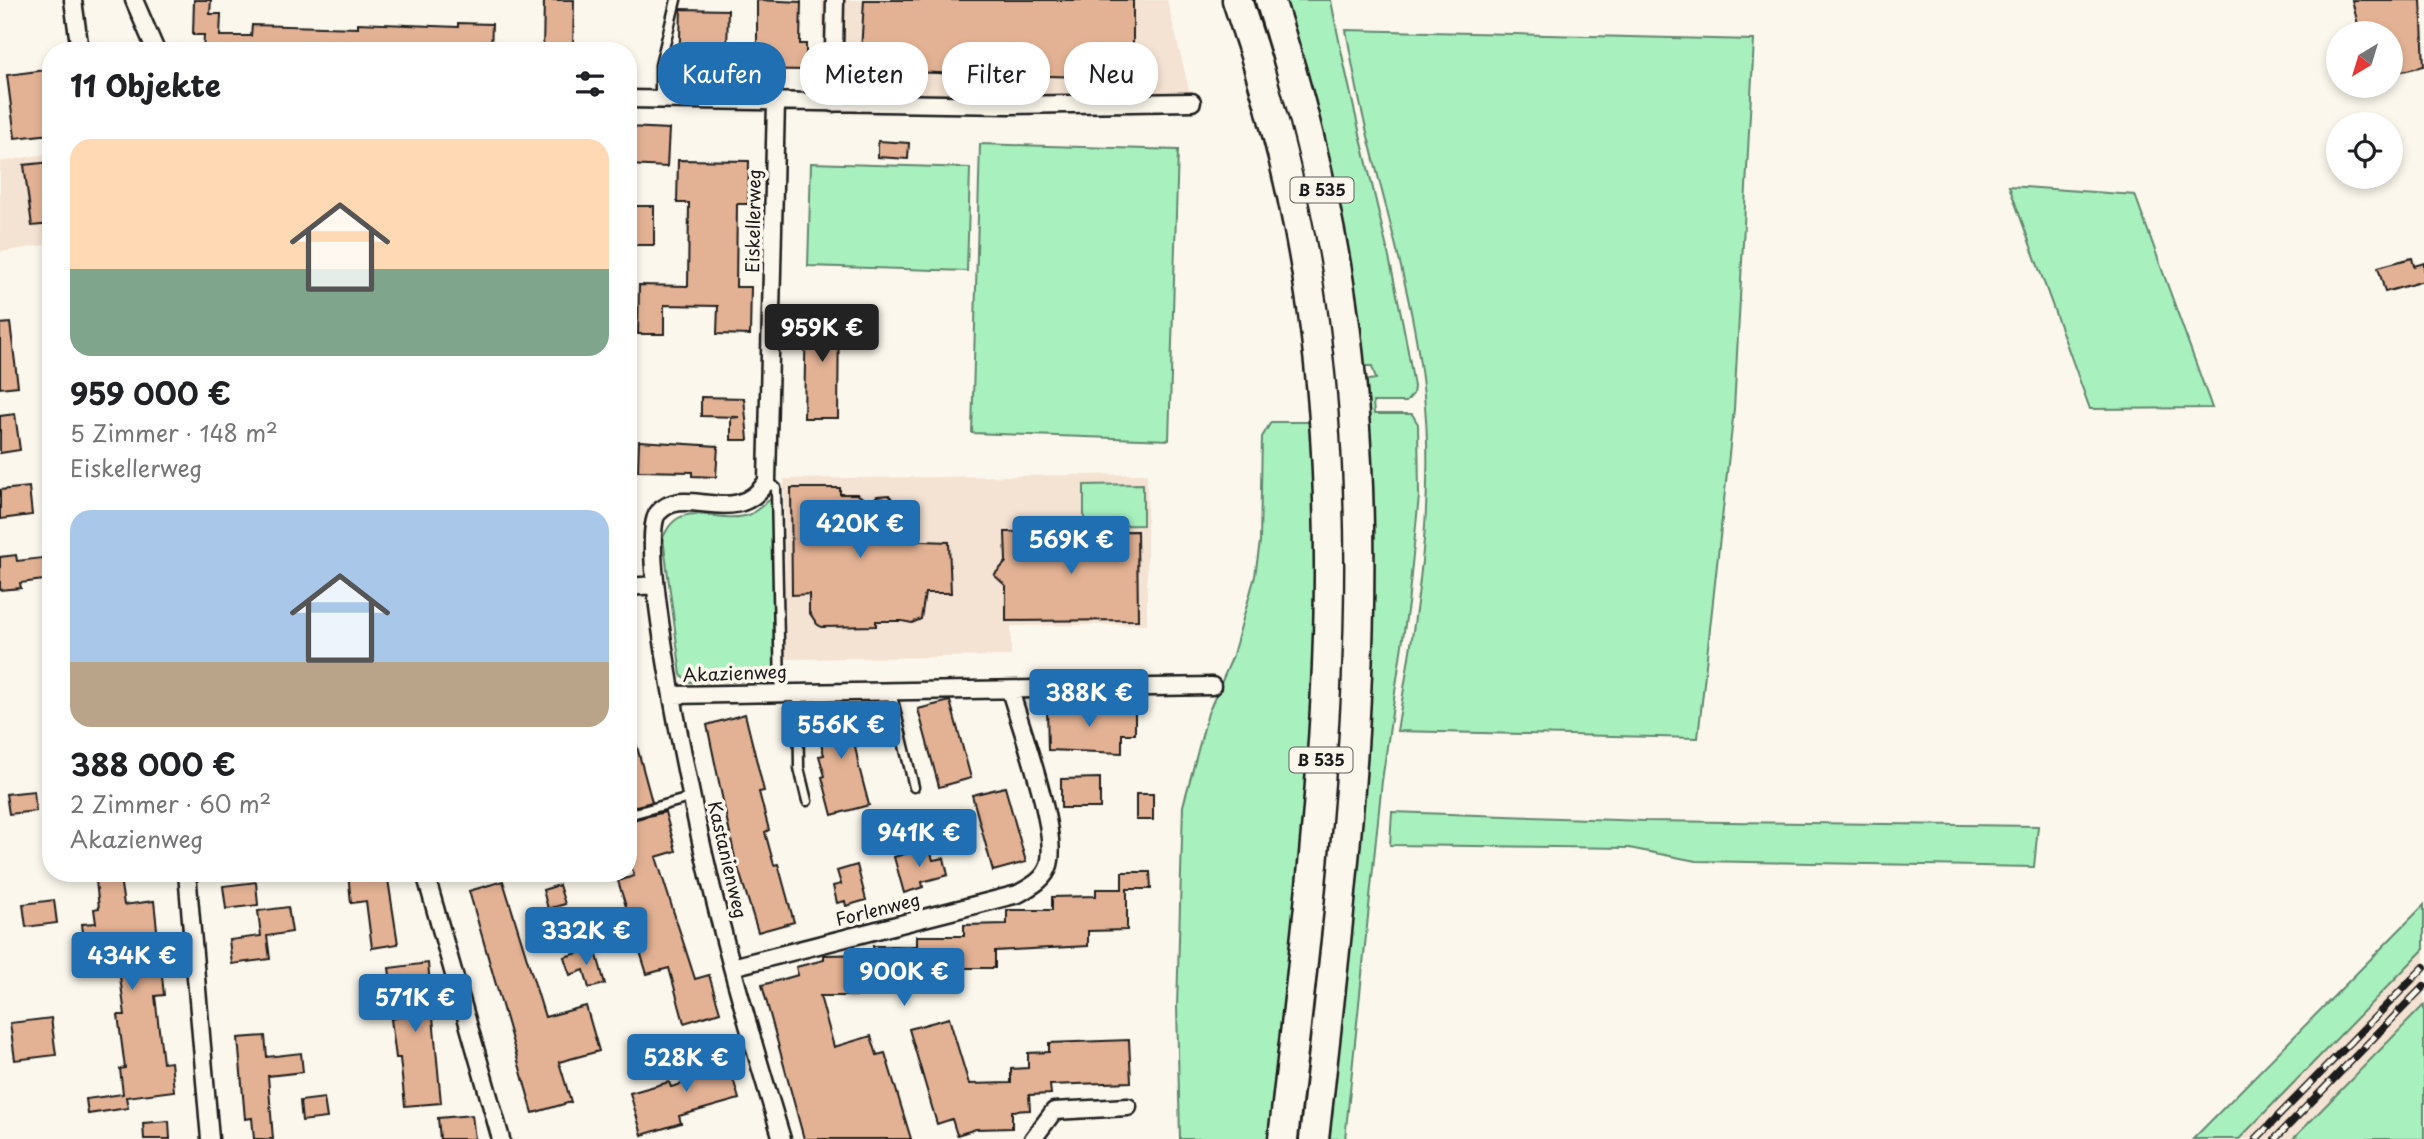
<!DOCTYPE html>
<html lang="de">
<head>
<meta charset="utf-8">
<style>
  body { margin:0; font-family:"Playpen Sans",sans-serif; background:#f2f2f2; color:#202124; height:100vh; display:flex; flex-direction:column; font-size:26px; white-space:nowrap }
  * { box-sizing:border-box; margin:0 }
  p { font-size:23px; color:#757577 }
  .icon { flex:none; width:38px; height:38px; fill:none; stroke:currentColor; stroke-width:2; stroke-linecap:round; stroke-linejoin:round }
  .map { position:relative; flex:1; overflow:hidden }
  .drawer { position:absolute; left:42px; top:42px; width:595px; height:840px; display:flex; flex-direction:column; background:#fff; border-radius:28px; box-shadow:0 4px 10px #0003 }
  .drawer>* { flex:none }
  .banner { position:absolute; left:658px; top:42px; width:665px; height:63px; display:flex; gap:14px }
  .needle { width:46px; rotate:218deg }
  .tools { position:absolute; left:2326px; top:21px; display:grid; gap:14px }
  .tools a { display:grid; place-items:center; width:77px; height:77px; border-radius:50%; background:#fff; box-shadow:0 4px 10px #0003; font-size:35px }
  .price { position:absolute; translate:-50% -60px; padding:0 16px; border-radius:7px; background:#1f6fb2; color:#fff; font-size:23px; line-height:46px; filter:drop-shadow(0 2px 4px #0008) }
  .price::after { content:''; position:absolute; left:50%; top:42px; width:21px; height:16px; margin-left:-10px; background:inherit; clip-path:polygon(0 0,100% 0,50% 100%) }
  .price.active { background:#222; color:#fff }
  ul { padding:0; list-style:none }
  li { display:grid; align-content:center; gap:14px; height:371px; padding:0 28px }
  li span { display:grid; place-items:center; height:217px; border-radius:21px; color:#555 }
  li>.icon { margin-inline-start:auto }
  span .icon { width:126px; height:126px; fill:#fffc; stroke-width:1 }
  li b { font-size:30px }
  h2 { display:flex; justify-content:space-between; align-items:center; height:84px; padding:0 28px; font-size:30px }
  .chip { padding:0 24px; border-radius:28px; background:#fff; box-shadow:0 4px 10px #0003; font-size:24px; line-height:63px }
  .chip.active { background:#1f6fb2; color:#fff }
  .map>svg:first-child { display:block }
  .built { fill:#f4e2d2 }
  .green { fill:#a8f1bf; stroke:#62866e; stroke-width:2 }
  .building { fill:#e3b294; stroke:#1c1c1c; stroke-width:2 }
  .lines { fill:none; stroke-linecap:round; stroke-linejoin:round }
  .service-casing { stroke:#1c1c1c; stroke-width:13 }
  .minor-casing { stroke:#1c1c1c; stroke-width:21 }
  .trunk-casing { stroke:#1c1c1c; stroke-width:33 }
  .service { stroke:#fbf7ec; stroke-width:8 }
  .minor { stroke:#fbf7ec; stroke-width:16 }
  .trunk { stroke:#fbf7ec; stroke-width:28 }
  .rail-casing { stroke:#1c1c1c; stroke-width:8 }
  .rail { stroke:#fbf7ec; stroke-width:5; stroke-dasharray:16; stroke-linecap:butt }
  .labels { text-anchor:middle; stroke-width:7; stroke-linejoin:round; paint-order:stroke }
  .shield { fill:#fbf7ec; stroke:#5f5e5a; stroke-width:2 }
  .shield-label { font-size:16px; font-weight:bold; fill:#1c1c1c }
  .street-label { font-size:18px; fill:#1c1c1c; stroke:#fbf7ec }
</style>
</head>
<body>
<div class="map">
<svg width="2424" height="1139" viewBox="0 0 2424 1139">
  <rect width="100%" height="100%" fill="#fbf7ec"/>
  <filter id="ink" filterUnits="userSpaceOnUse"><feTurbulence type="fractalNoise" baseFrequency=".0143" numOctaves="2"/><feDisplacementMap in="SourceGraphic" scale="14" xChannelSelector="R" yChannelSelector="G"/><feConvolveMatrix kernelMatrix="1 2 1 2 8 2 1 2 1" color-interpolation-filters="sRGB"/></filter>
  <g filter="url(#ink)">
    <path class="built" d="M822,0H1167L1192,102L823,94Z
      M51,153V244L0,252V162Z
      M1147,474V624L1011,626V656L786,659L784,479Z
      M2424,949V1005L2293,1139H2239Z"/>
    <path class="green" d="M1250,0H1256L1315,211L1338,371L1347,557L1342,745L1302,1139H1296L1342,574Z
      M1281,0H1331C1355,130 1394,256 1414,387L1413,394L1406,402H1373L1374,414H1412L1418,424L1419,496L1408,604L1382,781L1345,1139H1325L1362,381L1376,379L1372,366H1361Z
      M1346,30L1754,40L1734,409L1698,738L1397,731C1413,635 1430,539 1427,441C1424,332 1390,228 1365,124C1357,93 1352,61 1346,30Z
      M980,144L1178,150L1169,440L972,433Z
      M811,163L970,168L967,271L808,266Z
      M2009,186L2135,195L2212,408L2090,409Z
      M1271,422H1312L1317,574L1312,729L1272,1139H1180L1177,1006L1183,806L1208,713L1232,658L1255,576L1260,542L1262,437Z
      M1143,484V525L1084,526V485Z
      M773,497L775,681L689,682L681,675L663,538C680,494 719,527 751,514C758,510 766,502 773,497Z
      M1392,812L1645,821L2038,826L2034,867L1696,861L1629,848L1390,845Z
      M2424,905V949L2239,1139H2193Z
      M2424,1005V1139H2293Z"/>
    <path class="building" d="M194,0H211L210,14H221L220,36H251L252,25L358,28V23L458,27V23L492,24L491,51H203L204,35H193Z
      M544,0H574L573,51H543Z
      M757,0L801,2L800,44H806V70L735,69L736,51H757Z
      M864,0H1133V72H1087V77L1007,75V80L988,79V75L860,70Z
      M2352,0H2421L2424,66L2390,74V33H2360Z
      M681,9L728,10L727,53L705,52L695,61L679,65Z
      M46,70L51,134L15,138L7,75Z
      M628,127L669,129L667,167L628,165Z
      M878,141L909,143L908,159L878,157Z
      M678,160L749,161L748,204H737L736,287H751L750,335L717,334L718,306L664,305V334H638L639,285L688,286L689,203H677Z
      M51,162V224L32,226L24,165Z
      M628,206H654V245H628Z
      M2412,258L2414,266L2424,263V281L2385,292L2378,267Z
      M806,309H839L838,418H804Z
      M10,323L18,386L0,388V324Z
      M701,397L744,398L748,440H731V418L739,417L701,416Z
      M15,414L20,450L0,453V416Z
      M639,441L718,446L716,477L692,476V472L638,471Z
      M29,487L32,515L0,519V490Z
      M791,488H840V494H857L870,503L877,496L889,495L896,504V540L949,542L951,593H925L921,619L912,623L902,621H876V626L821,627L817,624L809,612V594L792,595Z
      M1137,531L1138,620L1006,621V586L994,575L1006,562L1005,532Z
      M16,555L17,561L51,557V579L20,583L21,588L0,590V557Z
      M950,701L971,778L939,787L918,709Z
      M853,705L858,725L853,726L859,745L855,746L859,767L869,805L832,815L822,777L825,776L819,756L824,755L819,736L823,735L817,715Z
      M1135,707V734H1122V753L1048,750L1047,708Z
      M745,714L764,791L759,792L769,830L765,832L774,865L778,864L794,922L758,932L735,858L707,725Z
      M633,732L652,802L628,808V733Z
      M1100,778V808H1061V779Z
      M1005,787L1026,862L993,871L972,795Z
      M34,791L36,811L9,814L6,794Z
      M1136,794H1153V820H1136Z
      M665,812L676,851L656,857L695,979L709,975L720,1012L684,1023L669,968L647,974L618,881L634,876L628,855V821Z
      M929,847L933,860L944,858L948,875L922,882L923,887L904,893L894,857Z
      M857,865L866,900L846,906L845,901L837,903L833,886L841,884L837,871Z
      M1122,872H1150L1151,889H1127V930L1088,931V946L995,951V968H950L951,973H903L904,985H859V996H820L834,1047L871,1036L877,1055L885,1053L911,1139H804L762,985L798,975L796,967L824,960V955L874,954L873,946H917V936H964V925L1007,924V910H1052V897L1096,896V889H1122Z
      M348,873H387L398,944L372,948L366,901L351,903Z
      M120,878L124,905L154,901L164,995L155,996L163,1063L171,1062L174,1091L126,1097L128,1108L88,1114L86,1099L123,1094L120,1069L125,1068L118,1015H125L116,946L85,950L82,924L96,923L94,909L99,908L96,881Z
      M503,881L545,1017L586,1006L599,1051L559,1062L571,1102L533,1113L469,891Z
      M256,882L258,905L226,909L223,886Z
      M559,885L565,904L548,909L543,890Z
      M54,900L57,923L26,927L23,904Z
      M288,907L292,932L267,936L270,959L232,964L229,940L261,936L258,911Z
      M595,948L605,984L589,988L584,970L570,975L564,957Z
      M428,963L441,1103L405,1106L400,1058H396L391,1019L396,1018L389,968Z
      M51,1018L56,1055L15,1060L10,1023Z
      M949,1018L969,1084L1011,1083V1069L1028,1068V1053L1049,1052V1043L1129,1040L1131,1082L1050,1085L1051,1094L1029,1095L1030,1110L1012,1111V1128L976,1129L957,1135L952,1119L937,1124L909,1029Z
      M265,1036L267,1057L301,1053L303,1072L268,1076L273,1139H254L252,1118L245,1119L238,1038Z
      M724,1047L739,1099L679,1116L681,1123L642,1135L630,1093L669,1082L671,1087L703,1078L696,1055Z
      M324,1098L327,1118L302,1121L300,1101Z
      M472,1115L475,1139H440L438,1118Z
      M169,1121L170,1139H144L143,1123Z"/>
    <g class="lines">
      <g class="service-casing">
        <path id="service" d="M660,100V65L676,0
          M767,481L776,488L780,692
          M891,692L914,787
          M798,693L799,768L807,801
          M628,815L693,797"/>
      </g>
      <g class="minor-casing">
        <path id="minor" d="M73,0L80,51
          M134,0L156,51
          M628,99L1010,105L1192,102
          M776,102L767,481C735,531 685,482 658,513C635,538 695,817 706,863C727,956 754,1048 782,1139
          M833,103L835,0
          M628,587L655,585
          M673,695L1212,686
          M187,873L210,1139
          M425,873L501,1139
          M732,967L1018,894C1030,887 1045,880 1049,865C1059,831 1021,728 1010,690
          M1033,1139L1054,1111L1128,1107"/>
      </g>
      <g class="trunk-casing">
        <path id="trunk" d="M1237,0C1272,102 1298,207 1313,314C1351,589 1314,866 1283,1139
          M1270,0C1302,100 1327,200 1342,303C1382,581 1345,862 1314,1139"/>
      </g>
      <use href="#service" class="service"/>
      <use href="#minor" class="minor"/>
      <use href="#trunk" class="trunk"/>
      <g class="rail-casing">
        <path id="rail" d="M2256,1139L2424,967
          M2275,1139L2424,986"/>
      </g>
      <use href="#rail" class="rail"/>
    </g>
  </g>
  <g class="labels">
    <g class="shield">
      <rect x="1290.5" y="177.5" width="63" height="25" rx="5"/>
      <rect x="1289.5" y="747.5" width="63" height="25" rx="5"/>
    </g>
    <g class="shield-label">
      <text x="1322" y="196">B 535</text>
      <text x="1321" y="766">B 535</text>
    </g>
    <g class="street-label">
      <text transform="translate(754 221) rotate(-89)" y="6">Eiskellerweg</text>
      <text transform="translate(735 674) rotate(-2)" y="6">Akazienweg</text>
      <text transform="translate(727 860) rotate(77)" y="6">Kastanienweg</text>
      <text transform="translate(878 910) rotate(-14)" y="6">Forlenweg</text>
    </g>
  </g>
</svg>
<div class="tools">
<a><svg class="needle" viewBox="-14 -14 28 28"><path d="M0-13l5 13h-10z" fill="#e53935"/><path d="M0 13l5-13h-10z" fill="#757577"/></svg></a>
<a><svg class="icon" aria-label="locate" viewBox="0 0 24 24"><circle cx="12" cy="12" r="6"/><path d="M12 2v4M12 18v4M2 12h4M18 12h4"/></svg></a>
</div>
<b class="price active" style="left:822px;top:364px">959K €</b>
<b class="price" style="left:860px;top:560px">420K €</b>
<b class="price" style="left:1071px;top:576px">569K €</b>
<b class="price" style="left:1089px;top:729px">388K €</b>
<b class="price" style="left:841px;top:761px">556K €</b>
<b class="price" style="left:919px;top:869px">941K €</b>
<b class="price" style="left:586px;top:967px">332K €</b>
<b class="price" style="left:132px;top:992px">434K €</b>
<b class="price" style="left:904px;top:1008px">900K €</b>
<b class="price" style="left:415px;top:1034px">571K €</b>
<b class="price" style="left:686px;top:1094px">528K €</b>
<div class="banner">
<a class="chip active">Kaufen</a>
<a class="chip">Mieten</a>
<a class="chip">Filter</a>
<a class="chip">Neu</a>
</div>
<section class="drawer">
<h2>11 Objekte<svg class="icon" aria-label="filters" viewBox="0 0 24 24"><path d="M4 7h16M4 17h16"/><circle cx="9" cy="7" r="2"/><circle cx="15" cy="17" r="2"/></svg></h2>
<ul>
<li><span style="background:linear-gradient(#ffd9b3 60%,#7fa58c 0)"><svg class="icon" aria-label="home" viewBox="0 0 24 24"><path d="M3 11l9-7 9 7M6 9v11h12V9"/></svg></span><div><b>959 000 €</b><p>5 Zimmer · 148 m²</p><p>Eiskellerweg</p></div></li>
<li><span style="background:linear-gradient(#a9c7e8 70%,#b9a48a 0)"><svg class="icon" aria-label="home" viewBox="0 0 24 24"><path d="M3 11l9-7 9 7M6 9v11h12V9"/></svg></span><div><b>388 000 €</b><p>2 Zimmer · 60 m²</p><p>Akazienweg</p></div></li>
</ul>
</section>
</div>
</body>
</html>
